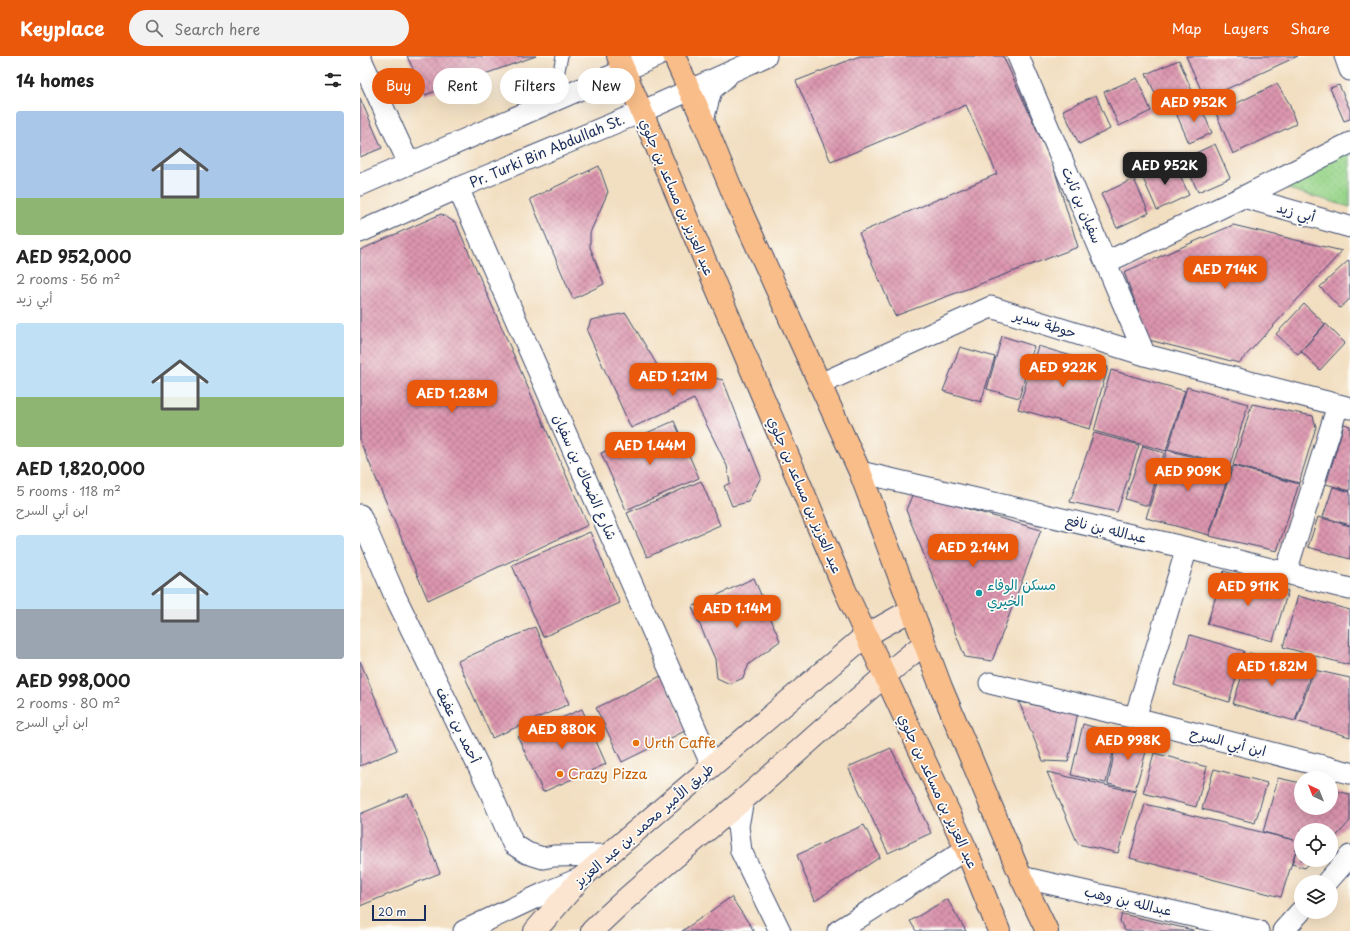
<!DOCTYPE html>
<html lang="en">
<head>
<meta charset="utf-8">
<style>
  body { margin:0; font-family:"Playpen Sans","Playpen Sans Arabic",sans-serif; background:#f2f2f2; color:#222; height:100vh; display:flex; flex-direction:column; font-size:15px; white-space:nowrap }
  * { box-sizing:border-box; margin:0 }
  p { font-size:13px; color:#767676 }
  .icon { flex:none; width:22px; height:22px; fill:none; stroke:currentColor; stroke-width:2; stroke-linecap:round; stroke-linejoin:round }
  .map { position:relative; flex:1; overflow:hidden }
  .details { display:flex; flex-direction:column; background:#fff; width:360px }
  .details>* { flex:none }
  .banner { position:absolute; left:12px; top:12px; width:380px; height:36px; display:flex; gap:8px }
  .needle { width:26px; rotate:317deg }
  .fabs { position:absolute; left:934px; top:715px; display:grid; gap:8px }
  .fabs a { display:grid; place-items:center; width:44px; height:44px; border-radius:50%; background:#fff; box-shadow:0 4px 16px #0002; font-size:20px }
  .scale { position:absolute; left:12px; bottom:10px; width:54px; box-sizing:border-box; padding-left:4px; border:2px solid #1b2f5e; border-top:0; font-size:11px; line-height:14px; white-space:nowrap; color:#1b2f5e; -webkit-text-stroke:3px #fdfcf7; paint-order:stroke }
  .price { position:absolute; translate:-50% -34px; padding:0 9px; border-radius:8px; background:#ea580c; color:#fff; font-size:13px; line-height:26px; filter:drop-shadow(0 1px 2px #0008) }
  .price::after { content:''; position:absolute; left:50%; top:24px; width:12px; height:9px; margin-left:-6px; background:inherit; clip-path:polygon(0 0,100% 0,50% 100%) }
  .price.selected { background:#222; color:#fff }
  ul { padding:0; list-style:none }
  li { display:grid; align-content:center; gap:8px; height:212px; padding:0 16px }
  li span { display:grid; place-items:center; height:124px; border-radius:4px; color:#555 }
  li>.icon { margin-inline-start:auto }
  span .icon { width:72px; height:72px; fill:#fffc; stroke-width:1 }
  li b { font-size:17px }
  h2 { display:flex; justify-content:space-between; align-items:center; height:48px; padding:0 16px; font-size:17px }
  .chip { padding:0 14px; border-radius:18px; background:#fff; box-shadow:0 4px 16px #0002; font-size:14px; line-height:36px }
  .chip.selected { background:#ea580c; color:#fff }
  header { display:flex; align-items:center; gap:24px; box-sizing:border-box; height:56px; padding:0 20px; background:#ea580c; color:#fff }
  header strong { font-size:19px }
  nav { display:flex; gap:22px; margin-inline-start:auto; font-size:14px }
  .search { width:280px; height:36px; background:#f2f2f2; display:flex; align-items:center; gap:10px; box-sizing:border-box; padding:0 14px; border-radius:22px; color:#767676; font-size:15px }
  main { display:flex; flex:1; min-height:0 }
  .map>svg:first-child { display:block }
  .grass { fill:url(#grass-dots); stroke:#5a8274 }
  .building { fill:url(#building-cross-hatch) }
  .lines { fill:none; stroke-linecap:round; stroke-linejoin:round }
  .service-casing { stroke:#3b496d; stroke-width:13 }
  .minor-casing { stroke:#3b496d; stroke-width:23 }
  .secondary-casing { stroke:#3b496d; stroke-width:24 }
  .primary-casing { stroke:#3b496d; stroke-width:24 }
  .service { stroke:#fff; stroke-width:11 }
  .minor { stroke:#fff; stroke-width:21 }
  .secondary { stroke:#fce5d0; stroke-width:22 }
  .primary { stroke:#f8bd89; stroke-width:22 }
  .culture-dot { fill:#0f9aa8; stroke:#fdfcf7; stroke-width:1.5 }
  .food-dot { fill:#e8710a; stroke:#fdfcf7; stroke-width:1.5 }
  .labels { text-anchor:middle; stroke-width:3.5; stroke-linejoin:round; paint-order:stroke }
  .street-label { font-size:14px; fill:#1b2f5e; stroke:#fdfcf7 }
  .culture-label { font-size:14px; fill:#0d838f; stroke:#fdfcf7; text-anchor:start }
  .food-label { font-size:14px; fill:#c56008; stroke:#fdfcf7; text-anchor:start }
</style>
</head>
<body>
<header>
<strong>Keyplace</strong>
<div class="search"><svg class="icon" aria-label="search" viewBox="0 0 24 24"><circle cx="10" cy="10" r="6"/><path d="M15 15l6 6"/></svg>Search here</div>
<nav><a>Map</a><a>Layers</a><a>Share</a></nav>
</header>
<main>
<section class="details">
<h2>14 homes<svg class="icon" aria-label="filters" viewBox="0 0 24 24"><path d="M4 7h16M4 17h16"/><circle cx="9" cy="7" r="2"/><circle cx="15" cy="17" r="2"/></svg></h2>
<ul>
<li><span style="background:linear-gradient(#a9c7e8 70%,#8fb573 0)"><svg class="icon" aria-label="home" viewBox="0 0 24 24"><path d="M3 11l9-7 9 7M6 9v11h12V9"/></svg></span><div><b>AED 952,000</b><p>2 rooms · 56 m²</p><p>أبي زيد</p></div></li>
<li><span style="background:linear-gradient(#bfe0f5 60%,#8fb573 0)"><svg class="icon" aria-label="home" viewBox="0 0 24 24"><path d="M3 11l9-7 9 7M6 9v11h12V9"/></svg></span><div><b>AED 1,820,000</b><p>5 rooms · 118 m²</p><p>ابن أبي السرح</p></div></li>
<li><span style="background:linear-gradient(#bfe0f5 60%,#9aa5b1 0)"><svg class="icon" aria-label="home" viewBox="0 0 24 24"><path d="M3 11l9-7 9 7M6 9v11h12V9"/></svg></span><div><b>AED 998,000</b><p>2 rooms · 80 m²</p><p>ابن أبي السرح</p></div></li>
</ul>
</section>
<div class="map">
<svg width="990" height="875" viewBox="0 0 990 875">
  <defs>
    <pattern id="grass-dots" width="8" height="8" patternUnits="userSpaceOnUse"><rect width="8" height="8" fill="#99d68b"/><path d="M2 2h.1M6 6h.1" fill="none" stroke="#83b87a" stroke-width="1.8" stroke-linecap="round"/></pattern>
    <pattern id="building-cross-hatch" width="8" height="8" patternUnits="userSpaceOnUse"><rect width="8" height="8" fill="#dc95ae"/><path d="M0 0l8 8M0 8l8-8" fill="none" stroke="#b27a91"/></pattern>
  </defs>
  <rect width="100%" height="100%" fill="#fdfcf7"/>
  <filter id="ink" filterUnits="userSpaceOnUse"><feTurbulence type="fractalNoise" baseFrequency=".025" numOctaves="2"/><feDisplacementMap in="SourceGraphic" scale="8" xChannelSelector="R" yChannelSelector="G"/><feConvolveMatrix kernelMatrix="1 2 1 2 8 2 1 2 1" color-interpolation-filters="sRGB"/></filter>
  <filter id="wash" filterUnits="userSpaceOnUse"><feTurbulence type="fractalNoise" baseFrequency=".012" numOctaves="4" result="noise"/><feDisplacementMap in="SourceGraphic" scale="16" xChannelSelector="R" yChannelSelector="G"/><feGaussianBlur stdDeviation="0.9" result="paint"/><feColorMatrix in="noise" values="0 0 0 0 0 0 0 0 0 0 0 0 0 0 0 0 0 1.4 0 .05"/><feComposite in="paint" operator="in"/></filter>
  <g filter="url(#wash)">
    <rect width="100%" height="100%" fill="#f2dec0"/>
    <path class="grass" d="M990,93V151L921,131Z"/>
    <g id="blocks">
      <path class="building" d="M47,0H176L65,39Z
        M500,0H643L693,109L718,191L535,260L499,177L637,118L606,49L471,106L436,25Z
        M826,0H938L845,43Z
        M819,4L833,37L802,52L786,18Z
        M777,22L791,55L759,70L744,36Z
        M917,28L929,47L936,68L873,98L856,57Z
        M979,29L990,54V63L984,65L970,32Z
        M736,39L750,73L719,88L703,54Z
        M0,42L22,92L0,101Z
        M839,46L852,77L829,87L816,57Z
        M855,88L870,122L838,136L823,103Z
        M814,106L829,139L797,154L782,120Z
        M239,110L248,136L230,177V191L244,228L213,243L170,143Z
        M774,123L789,157L757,172L741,138Z
        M81,158L96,167L228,469L68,544L0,385V194Z
        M873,169L982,195L879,307L789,284L764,216Z
        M989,204L990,243L980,252L960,231Z
        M944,248L965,268L938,298L916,278Z
        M266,257L297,309L363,324L401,421L388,446L372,450L364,430L370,427L367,410L334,343L271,372L227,275L231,264Z
        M966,268L985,287L960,314L941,295Z
        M642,280L674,290L659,342L627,333Z
        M678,290L748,311L730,373L658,353Z
        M600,291L635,301L621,346L583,335Z
        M751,314L825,335L806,395L734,375Z
        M827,331L888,348L870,409L808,393Z
        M892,348L953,360L956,371L939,427L873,409Z
        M314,365L339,422L266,454L241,397Z
        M984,368L990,370V435L966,428Z
        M734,377L779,389L757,456L710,446Z
        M783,390L804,397L788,450L765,443Z
        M807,394L871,411L849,479L786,462Z
        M873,410L939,428L917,495L849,480Z
        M341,425L360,469L287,501L267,457Z
        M973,431L990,436V469L963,461Z
        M553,437L681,474L632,605L605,601L546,454Z
        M958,461L990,470V503L948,491Z
        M230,476L260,547L183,581L152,509Z
        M864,515L928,535L913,585L847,568Z
        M394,522L420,585L389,608L383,622L370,628L357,622L355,603L332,551Z
        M938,540L990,554L989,609L923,591Z
        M175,571L209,648L132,682L98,605Z
        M830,579L884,595L869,646L814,629Z
        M889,597L952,614L935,665L873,648Z
        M0,605L37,694L0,710Z
        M954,614L990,622V681L936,665Z
        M301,620L327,674L262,706L236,652Z
        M659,646L718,656L708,706L683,705Z
        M222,653L246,708L183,736L158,681Z
        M723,668L757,678L746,727L711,719Z
        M758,678L790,682L775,734L748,728Z
        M531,692L571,777L528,797L488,711Z
        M794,697L847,711L836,751L783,737Z
        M854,713L907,727L895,767L842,753Z
        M687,716L776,736L758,797L718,788Z
        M918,722L941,727V752H971V734L990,738V765L971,786V774H941V804H953L945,812L932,808L939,785L921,841L770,802L785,748L934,784L903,776Z
        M48,738L80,817L0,850V758Z
        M504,769L520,801L455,845L437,799Z
        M371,841L394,875H322Z
        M587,843L606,875H556L550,865Z
        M762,858L833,874V875H765L760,865Z"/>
    </g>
  </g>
  <g filter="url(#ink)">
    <use href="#blocks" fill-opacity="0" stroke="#3b496d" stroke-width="1"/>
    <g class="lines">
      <g class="service-casing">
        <path id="service" d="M189,47L197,24L202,0"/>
      </g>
      <g class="minor-casing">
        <path id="minor" d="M658,0L785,299
          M985,0L990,14
          M0,1L49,108
          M343,64L351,34L367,20
          M0,129L297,0
          M98,132L352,710
          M883,141L990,171
          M0,176L98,132L281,56L406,0
          M747,206L883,141L990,87
          M460,328L631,251L785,299L990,352
          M500,416L827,492L990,533
          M0,459L35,540L127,728L153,788L167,797L183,802L194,800L249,799
          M926,516L978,349
          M630,627L775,662L990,717
          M775,662L827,492
          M383,744L378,770L381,795L420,875
          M661,821L898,875
          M967,826L990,800
          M104,875L185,837L221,822
          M478,875L606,793
          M923,875L941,855"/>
      </g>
      <g class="secondary-casing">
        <path id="secondary" d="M175,875L221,822L352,710L505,580L551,554
          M232,875C279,828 332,788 383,744C443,692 501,637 564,588"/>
      </g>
      <g class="primary-casing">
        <path id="primary" d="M258,0L485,534L606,793L639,875
          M314,0L343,64L375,142L500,416L581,631L661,821L687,875"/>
      </g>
      <use href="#service" class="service"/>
      <use href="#minor" class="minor"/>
      <use href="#secondary" class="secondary"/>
      <use href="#primary" class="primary"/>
    </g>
  </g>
  <circle class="culture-dot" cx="619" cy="537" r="4"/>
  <g class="food-dot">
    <circle cx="276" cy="687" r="4"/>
    <circle cx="200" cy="718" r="4"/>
  </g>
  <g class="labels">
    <g class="street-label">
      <text transform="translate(187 95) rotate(-23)" y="5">Pr. Turki Bin Abdullah St.</text>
      <text transform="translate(317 141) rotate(67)" y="5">عبد العزيز بن مساعد بن جلوي</text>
      <text transform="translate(722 149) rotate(67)" y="5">سفيان بن ثابت</text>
      <text transform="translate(936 156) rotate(15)" y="5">أبي زيد</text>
      <text transform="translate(685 268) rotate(17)" y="5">حوطة سدير</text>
      <text transform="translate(225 421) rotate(66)" y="5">شارع الضحاك بن سفيان</text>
      <text transform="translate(445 439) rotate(67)" y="5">عبد العزيز بن مساعد بن جلوي</text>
      <text transform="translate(746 473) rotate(13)" y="5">عبدالله بن نافع</text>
      <text transform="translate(98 669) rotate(64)" y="5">أحمد بن عفيف</text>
      <text transform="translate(868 686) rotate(14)" y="5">ابن أبي السرح</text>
      <text transform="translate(578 735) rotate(65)" y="5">عبد العزيز بن مساعد بن جلوي</text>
      <text transform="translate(284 769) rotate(-41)" y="5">طريق الأمير محمد بن عبد العزيز</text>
      <text transform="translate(768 845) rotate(13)" y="5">عبدالله بن وهب</text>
    </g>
    <g class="culture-label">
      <text x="627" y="534">مسكن الوفاء<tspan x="627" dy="16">الخيري</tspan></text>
    </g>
    <g class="food-label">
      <text x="284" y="692">Urth Caffe</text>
      <text x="208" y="723">Crazy Pizza</text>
    </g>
  </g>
</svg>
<div class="fabs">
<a><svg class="needle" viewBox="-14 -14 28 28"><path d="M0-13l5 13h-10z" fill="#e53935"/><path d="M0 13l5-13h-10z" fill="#767676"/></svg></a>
<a><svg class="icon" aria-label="locate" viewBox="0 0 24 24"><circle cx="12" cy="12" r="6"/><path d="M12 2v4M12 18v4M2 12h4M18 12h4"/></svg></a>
<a><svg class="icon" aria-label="layers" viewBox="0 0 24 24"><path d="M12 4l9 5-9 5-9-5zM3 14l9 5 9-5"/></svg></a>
</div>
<div class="scale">20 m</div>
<b class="price" style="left:834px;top:67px">AED 952K</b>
<b class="price selected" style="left:805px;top:130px">AED 952K</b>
<b class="price" style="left:865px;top:234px">AED 714K</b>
<b class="price" style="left:703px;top:332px">AED 922K</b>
<b class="price" style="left:313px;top:341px">AED 1.21M</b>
<b class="price" style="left:92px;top:358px">AED 1.28M</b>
<b class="price" style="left:290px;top:410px">AED 1.44M</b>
<b class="price" style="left:828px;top:436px">AED 909K</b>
<b class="price" style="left:613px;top:512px">AED 2.14M</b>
<b class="price" style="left:888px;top:551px">AED 911K</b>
<b class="price" style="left:377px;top:573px">AED 1.14M</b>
<b class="price" style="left:912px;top:631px">AED 1.82M</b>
<b class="price" style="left:202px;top:694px">AED 880K</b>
<b class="price" style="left:768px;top:705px">AED 998K</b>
<div class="banner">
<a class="chip selected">Buy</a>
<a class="chip">Rent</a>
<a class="chip">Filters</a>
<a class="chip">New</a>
</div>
</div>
</main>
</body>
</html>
